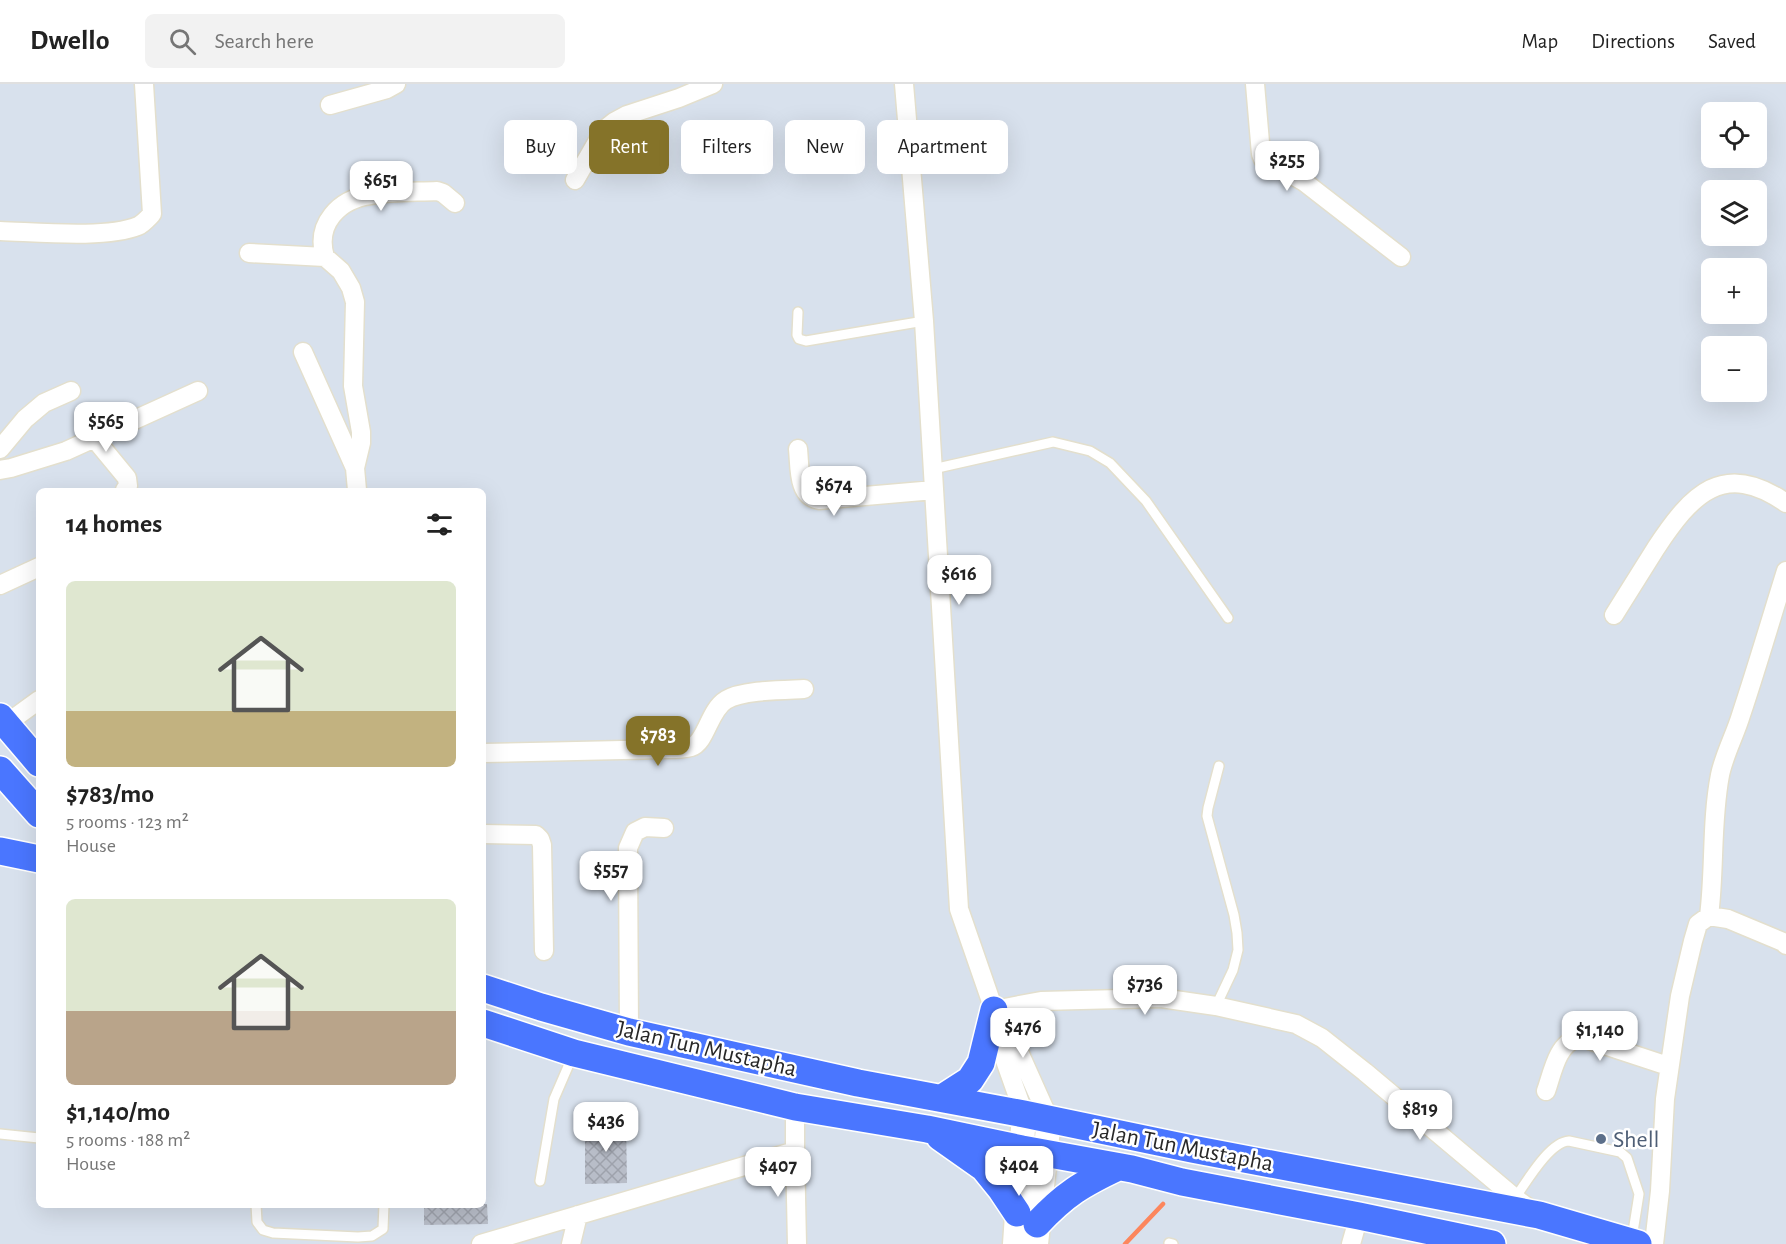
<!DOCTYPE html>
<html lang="en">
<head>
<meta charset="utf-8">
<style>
  body { margin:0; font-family:"Alegreya Sans",sans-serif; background:#f2f2f2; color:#222; height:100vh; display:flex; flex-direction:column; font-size:22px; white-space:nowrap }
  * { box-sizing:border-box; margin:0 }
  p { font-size:20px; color:#767676 }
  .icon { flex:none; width:33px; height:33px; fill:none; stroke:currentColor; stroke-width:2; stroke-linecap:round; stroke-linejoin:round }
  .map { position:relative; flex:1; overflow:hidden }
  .side { position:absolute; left:36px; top:404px; width:450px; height:720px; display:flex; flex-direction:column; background:#fff; border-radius:9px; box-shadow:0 6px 24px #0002 }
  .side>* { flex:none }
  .banner { position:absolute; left:504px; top:36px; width:570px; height:54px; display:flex; gap:12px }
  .controls { position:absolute; left:1701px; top:18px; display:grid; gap:12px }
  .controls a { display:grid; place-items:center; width:66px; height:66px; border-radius:9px; background:#fff; box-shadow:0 6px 24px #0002; font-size:30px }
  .price { position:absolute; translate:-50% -51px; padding:0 14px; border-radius:12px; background:#fff; color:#222; font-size:20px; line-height:39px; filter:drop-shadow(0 2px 3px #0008) }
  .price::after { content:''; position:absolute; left:50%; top:36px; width:18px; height:14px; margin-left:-9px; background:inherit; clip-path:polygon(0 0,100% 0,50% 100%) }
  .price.current { background:#857329; color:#fff }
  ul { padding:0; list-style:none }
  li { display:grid; align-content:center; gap:12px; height:318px; padding:0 30px }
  li span { display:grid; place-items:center; height:186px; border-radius:9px; color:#555 }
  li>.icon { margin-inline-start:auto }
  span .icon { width:108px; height:108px; fill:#fffc; stroke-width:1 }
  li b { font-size:26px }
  h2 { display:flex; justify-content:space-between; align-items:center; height:72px; padding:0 30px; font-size:26px }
  .tag { padding:0 21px; border-radius:9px; background:#fff; box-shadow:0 6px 24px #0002; font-size:21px; line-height:54px }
  .tag.current { background:#857329; color:#fff }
  header { display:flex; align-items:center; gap:36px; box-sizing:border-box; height:84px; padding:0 30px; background:#fff; border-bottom:2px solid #e0e0e0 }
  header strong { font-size:28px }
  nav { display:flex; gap:33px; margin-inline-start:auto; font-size:21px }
  .search { width:420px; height:54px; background:#f2f2f2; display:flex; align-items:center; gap:15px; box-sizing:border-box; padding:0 21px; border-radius:9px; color:#767676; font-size:22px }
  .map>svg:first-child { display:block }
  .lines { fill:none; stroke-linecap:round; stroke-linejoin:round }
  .stream { stroke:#fc865d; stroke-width:4.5 }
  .building { fill:url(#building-cross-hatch) }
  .service-casing { stroke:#e3dfcd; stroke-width:12 }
  .minor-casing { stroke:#e3dfcd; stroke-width:21 }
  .secondary-casing { stroke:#e3dfcd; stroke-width:27 }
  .primary-casing { stroke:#fff; stroke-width:30 }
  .service { stroke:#fff; stroke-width:9 }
  .minor { stroke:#fff; stroke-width:18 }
  .secondary { stroke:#fff; stroke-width:24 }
  .primary { stroke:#4a76ff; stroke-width:27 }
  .service-dot { fill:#5c6f8a; stroke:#fff; stroke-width:2 }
  .labels { text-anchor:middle; stroke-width:5; stroke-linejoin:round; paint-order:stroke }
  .street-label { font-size:24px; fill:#282828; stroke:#fff }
  .service-label { font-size:24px; fill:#4e5e75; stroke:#fff; text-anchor:start }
</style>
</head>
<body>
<header>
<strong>Dwello</strong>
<div class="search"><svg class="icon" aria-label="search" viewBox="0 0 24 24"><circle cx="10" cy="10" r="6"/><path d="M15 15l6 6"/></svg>Search here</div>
<nav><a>Map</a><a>Directions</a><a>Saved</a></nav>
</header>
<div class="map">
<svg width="1786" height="1160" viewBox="0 0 1786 1160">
  <defs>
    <pattern id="building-cross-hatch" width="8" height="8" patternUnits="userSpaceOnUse" patternTransform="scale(1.5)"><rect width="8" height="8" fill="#b8bdc8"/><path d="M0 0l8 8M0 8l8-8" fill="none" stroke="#9ea2ac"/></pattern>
  </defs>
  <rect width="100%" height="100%" fill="#d8e1ed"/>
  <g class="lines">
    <path class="stream" d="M1125,1160L1163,1120"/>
  </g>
  <path class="building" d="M626,1038L627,1099L585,1100V1039Z
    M424,1120H487L488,1140L424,1141Z"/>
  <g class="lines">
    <g class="service-casing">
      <path id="service" d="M798,228L797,251L799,255L806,257L924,237
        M933,385L1053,358L1090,367L1110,379L1146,417L1228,534
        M1216,922L1233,886L1238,866L1237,849L1234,831L1207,732L1208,724L1219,682
        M0,1050L39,1054
        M540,1097L554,1015L573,971
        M1515,1114C1526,1099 1549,1058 1569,1057L1620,1068L1627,1074L1639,1110L1632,1154
        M256,1120L257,1138L263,1146L273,1149L358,1153L372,1152L383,1145L384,1120
        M1169,1159L1173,1160"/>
    </g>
    <g class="minor-casing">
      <path id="minor" d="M904,0L924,237L959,825L994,926L1011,950L1049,1035
        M1255,0L1261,70L1263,75L1303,97L1401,173
        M330,21L387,5L396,0
        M575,96L604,46L614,38L627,31L679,14L713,0
        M0,147C36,148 106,155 138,142C143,140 148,134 152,130L144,0
        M249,169L325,173L341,187L351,204L355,218L353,302L361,348V359L355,384L357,406
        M325,173C315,140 339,115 371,111C392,107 415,108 437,107L443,109L455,119
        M303,268L355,384
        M94,354L127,394L128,402L125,406
        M0,365L25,335L44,319L71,307
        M798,365C800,383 797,412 819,416L934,406
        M0,386L11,384L66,367L198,307
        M0,501L39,483
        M1614,531C1628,509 1642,486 1656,464C1691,411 1723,375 1786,419
        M6,640L39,616
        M483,669L668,665C675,665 684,665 691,663C706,659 709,626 726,616C742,606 784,606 804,605
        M483,750L536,751L540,755L542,761L544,867
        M1709,832L1728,835L1783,858L1786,861
        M994,926L1041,917L1161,914L1216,922L1296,940L1322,954L1365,988L1515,1114L1533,1127
        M995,937L997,954L1024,1030
        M629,948L628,764L635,748L645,743L664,744
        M1546,1007C1552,991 1557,959 1577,955C1580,954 1583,955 1586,955L1668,982
        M795,1067L797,1160
        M481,1160L795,1067V1023
        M571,1160L578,1131
        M1351,1160L1359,1132
        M1654,1160L1660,1107L1665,1015L1680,912L1693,857L1698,840L1709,832C1715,785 1711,738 1720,691C1724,671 1735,651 1741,631C1757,583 1771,535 1786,487"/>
    </g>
    <g class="secondary-casing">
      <path id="secondary" d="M1015,1160L1024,1030
        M1036,1160L1049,1035"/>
    </g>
    <g class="primary-casing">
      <path id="primary" d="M0,633L39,679
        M0,686L39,730
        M0,767L39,775
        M483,904L541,923L629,948L858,999L1024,1030L1192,1065L1539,1131L1638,1160
        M483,939L574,969L795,1023L927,1045L1022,1065L1132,1085L1182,1098L1359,1132L1492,1160
        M942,1014L970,996L981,979L994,926
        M940,1053L984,1084L1001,1105L1017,1129
        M1037,1140C1065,1110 1082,1100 1118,1083"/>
    </g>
    <use href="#service" class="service"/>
    <use href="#minor" class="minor"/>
    <use href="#secondary" class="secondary"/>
    <use href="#primary" class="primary"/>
  </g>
  <circle class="service-dot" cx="1601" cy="1055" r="6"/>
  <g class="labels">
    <g class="street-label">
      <text transform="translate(707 964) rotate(13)" y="8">Jalan Tun Mustapha</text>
      <text transform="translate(1183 1062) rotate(11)" y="8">Jalan Tun Mustapha</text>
    </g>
    <g class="service-label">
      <text x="1613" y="1063">Shell</text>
    </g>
  </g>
</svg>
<div class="controls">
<a><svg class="icon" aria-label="locate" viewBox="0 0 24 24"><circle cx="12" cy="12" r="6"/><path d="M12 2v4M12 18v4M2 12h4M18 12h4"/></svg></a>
<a><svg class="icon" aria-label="layers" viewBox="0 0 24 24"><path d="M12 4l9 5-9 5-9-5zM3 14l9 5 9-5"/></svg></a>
<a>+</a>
<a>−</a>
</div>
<b class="price" style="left:1287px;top:108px">$255</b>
<b class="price" style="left:381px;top:128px">$651</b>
<b class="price" style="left:106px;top:369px">$565</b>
<b class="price" style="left:834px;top:433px">$674</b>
<b class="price" style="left:959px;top:522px">$616</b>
<b class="price current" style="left:658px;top:683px">$783</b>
<b class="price" style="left:611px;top:818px">$557</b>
<b class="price" style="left:1145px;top:932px">$736</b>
<b class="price" style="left:1023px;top:975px">$476</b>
<b class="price" style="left:1600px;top:978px">$1,140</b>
<b class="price" style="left:1420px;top:1057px">$819</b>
<b class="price" style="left:606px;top:1069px">$436</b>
<b class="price" style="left:1019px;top:1113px">$404</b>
<b class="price" style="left:778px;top:1114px">$407</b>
<div class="banner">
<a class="tag">Buy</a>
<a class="tag current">Rent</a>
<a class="tag">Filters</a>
<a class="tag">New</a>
<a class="tag">Apartment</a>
</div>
<section class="side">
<h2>14 homes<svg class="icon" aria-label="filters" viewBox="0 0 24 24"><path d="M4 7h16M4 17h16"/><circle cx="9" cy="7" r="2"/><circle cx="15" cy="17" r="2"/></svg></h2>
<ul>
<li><span style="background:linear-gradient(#dfe7d0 70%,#c2b280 0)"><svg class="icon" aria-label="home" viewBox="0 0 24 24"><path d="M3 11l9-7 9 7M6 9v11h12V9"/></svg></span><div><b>$783/mo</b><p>5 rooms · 123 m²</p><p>House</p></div></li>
<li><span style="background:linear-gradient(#dfe7d0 60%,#b9a48a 0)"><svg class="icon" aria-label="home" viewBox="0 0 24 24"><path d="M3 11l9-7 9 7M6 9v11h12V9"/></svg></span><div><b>$1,140/mo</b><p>5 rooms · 188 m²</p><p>House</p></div></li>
</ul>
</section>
</div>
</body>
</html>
